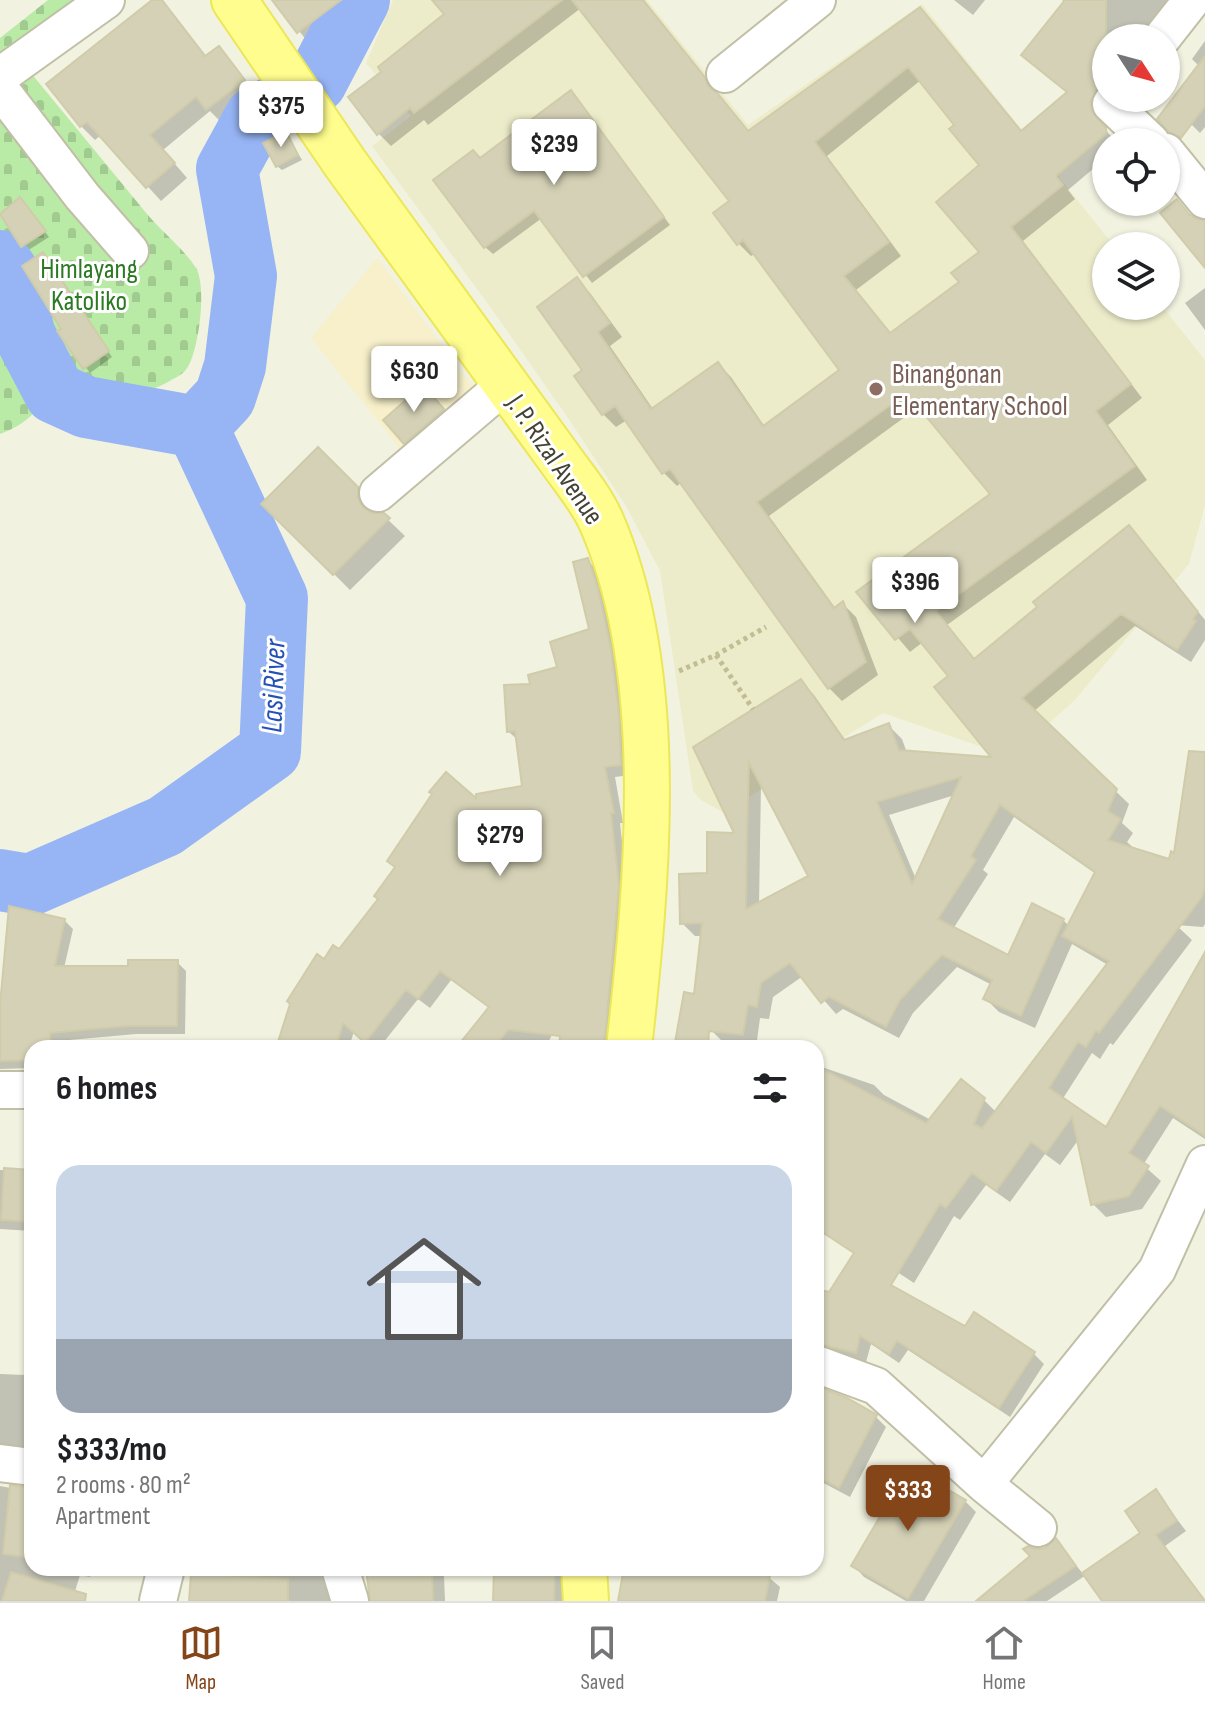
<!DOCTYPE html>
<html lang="en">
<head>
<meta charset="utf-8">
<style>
  body { margin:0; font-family:"Sofia Sans Condensed",sans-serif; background:#f6f6f6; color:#202124; height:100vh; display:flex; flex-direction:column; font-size:30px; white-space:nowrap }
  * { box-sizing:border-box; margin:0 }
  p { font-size:26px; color:#757577 }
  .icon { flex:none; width:44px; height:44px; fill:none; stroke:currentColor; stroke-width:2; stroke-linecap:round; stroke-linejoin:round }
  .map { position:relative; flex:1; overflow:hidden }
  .panel { position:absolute; left:24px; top:1040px; width:800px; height:536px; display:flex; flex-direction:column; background:#fff; border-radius:24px; box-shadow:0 2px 6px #0004 }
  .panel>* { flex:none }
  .needle { width:52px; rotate:126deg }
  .controls { position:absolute; left:1092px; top:24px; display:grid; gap:16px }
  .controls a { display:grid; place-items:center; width:88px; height:88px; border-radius:50%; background:#fff; box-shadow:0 2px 6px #0004; font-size:40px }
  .price { position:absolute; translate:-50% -68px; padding:0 18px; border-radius:8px; background:#fff; color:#222; font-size:26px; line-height:52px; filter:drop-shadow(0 2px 4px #0008) }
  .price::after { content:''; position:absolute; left:50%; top:48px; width:24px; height:18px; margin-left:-12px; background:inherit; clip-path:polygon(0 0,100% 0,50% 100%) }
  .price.current { background:#844519; color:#fff }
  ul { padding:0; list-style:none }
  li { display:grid; align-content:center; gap:16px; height:424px; padding:0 32px }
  li span { display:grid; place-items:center; height:248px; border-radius:24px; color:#555 }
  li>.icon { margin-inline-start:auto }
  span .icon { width:144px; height:144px; fill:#fffc; stroke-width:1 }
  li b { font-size:34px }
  h2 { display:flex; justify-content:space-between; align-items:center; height:96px; padding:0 32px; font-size:34px }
  .tab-bar { display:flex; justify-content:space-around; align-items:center; height:112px; border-top:2px solid #e0e0e0; background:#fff; font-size:22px; color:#757577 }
  .tab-bar a { display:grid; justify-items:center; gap:4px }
  .tab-bar .current { color:#844519 }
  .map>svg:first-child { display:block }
  .commercial { fill:#f7f0ca }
  .education { fill:#edecca }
  .cemetery { fill:url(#cemetery-stones) }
  .shadow { fill:#0003; fill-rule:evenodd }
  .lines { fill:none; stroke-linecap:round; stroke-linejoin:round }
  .river { stroke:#97b5f5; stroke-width:62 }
  .building { fill:#d4d1b6; stroke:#d0cba9; stroke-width:2; fill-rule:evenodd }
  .minor-casing { stroke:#c1bfa6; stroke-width:40 }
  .major-casing { stroke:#ece756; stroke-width:48 }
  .path { stroke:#c1bd94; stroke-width:5; stroke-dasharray:4 4; stroke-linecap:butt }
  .minor { stroke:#fff; stroke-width:36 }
  .major { stroke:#fffd8d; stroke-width:44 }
  .education-dot { fill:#8d6e63; stroke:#fff; stroke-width:3 }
  .labels { text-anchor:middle; stroke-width:6; stroke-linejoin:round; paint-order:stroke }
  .park-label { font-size:28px; fill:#2b7922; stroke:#fff }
  .education-label { font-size:28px; fill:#785e54; stroke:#fff; text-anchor:start }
  .street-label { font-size:28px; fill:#444232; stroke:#fff }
  .water-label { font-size:30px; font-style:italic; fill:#2451b6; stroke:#fff }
</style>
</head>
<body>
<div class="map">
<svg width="1205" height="1601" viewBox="0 0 1205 1601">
  <defs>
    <pattern id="cemetery-stones" width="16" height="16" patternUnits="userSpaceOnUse" patternTransform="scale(2)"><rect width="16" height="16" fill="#b9eaa6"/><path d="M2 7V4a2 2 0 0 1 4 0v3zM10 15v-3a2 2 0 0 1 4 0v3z" fill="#a0ca8f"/></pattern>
  </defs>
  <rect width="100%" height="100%" fill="#f2f2e1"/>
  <path class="commercial" d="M377,258L476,391L403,452L311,338Z"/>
  <path class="education" d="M393,0H647L748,125L922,4L1114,246H1106V306H1162L1205,360V505L1189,564L1075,700L1011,757L883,713L724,813L701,800L693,791L660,571L626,506L568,418L496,315L372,146L411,116L366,63Z"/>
  <path class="cemetery" d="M48,0H73L12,50C57,105 102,159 147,214C162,232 183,248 196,268C207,286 199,351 187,368C183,375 174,378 168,382C131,403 98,389 65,371C48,399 32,423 0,434V38Z"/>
  <path class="shadow" d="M155,0H160L172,12L207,57L218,48L257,95L222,123L210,111L163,150L187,178L161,201L101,135L95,140L81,126Z
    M275,0H311L329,25L307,41Z
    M434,0H644L749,133L920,9L1022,133L1069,94L1023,54L1066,3L1062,0H1189L1159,38H1106V98L1102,119L1108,133L1117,142H1106V158L1068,190L1075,199L1023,241L1142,398L1108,425L1147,480L947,625L976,660L1129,528L1205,620V640L1191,662L1135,626L1033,712L1129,804L1122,823L1133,833L1127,842L1136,850L1170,861L1176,856L1205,763V924L1203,927L1176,925L1192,940L1113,1045L1110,1043L1100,1059L1092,1053L1062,1100L1107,1130L1205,956V1139L1173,1118L1143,1165L1161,1181L1142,1209L1106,1217L1093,1204L1079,1139L1060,1165L1045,1154L1010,1202L986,1185L960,1220L954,1216L914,1283L816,1219V1065L874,1085L884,1095L931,1120L984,1100L996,1112L1108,965L1072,944L1035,1028L999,1012L986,999L992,985L957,967L913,1013L899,1038L843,1009L836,1014L803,976L773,997L769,1019L760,1018L756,1048L725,1044L712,1031L702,936H695L682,923L709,875L738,835L695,748L801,682L814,695L846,741L888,725L902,739L907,753L995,759L950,676L923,642L910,652L859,592L993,495L920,406L769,516L836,609L843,604L856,617L878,675L842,701L829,688L682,482L677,486L664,473L627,420L616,427L603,414L585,371L577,280L590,293L622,337L610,346L653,409L718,364L731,377L765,427L842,370L756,253L751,256L738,243L732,201L581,8L428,125L424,120L391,146L378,133L384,72L446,15ZM921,80L957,125L982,166V252L961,283L891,334L856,290L901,256L827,156ZM761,783L810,877L759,905ZM955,795L916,879L889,815ZM1014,817L1096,874L1069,926L1063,920L1009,957L953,929L988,874L983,870Z
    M954,0H985L973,15Z
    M1205,41V127L1200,133L1171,104L1198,65L1192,59Z
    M578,100L670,225L592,283L542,218L493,254L485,247L481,160Z
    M286,133L302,160L282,170L277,166Z
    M25,205L49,237L27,251L22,246Z
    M47,260L112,357L90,373L60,332L64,329Z
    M1205,288V330L1185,303Z
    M434,398L454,421L416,453L405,442Z
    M318,450L374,505L373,515H383L405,536L350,590L264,504Z
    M587,560L598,571L621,661L631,775L615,777L623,823H620L628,897L615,1048H561L564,1010L548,1043L519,1040L513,1048H458L490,1008L451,980L430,1008L418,999L379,1048H372L354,1031L349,1048H278L324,962L339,952L479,803L524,787L519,741L509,732L532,685L560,668L591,631Z
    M64,920L73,929L64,968H130L177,962L186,971L185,1034H136L58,1041V1048H32V1068L0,1069V1007Z
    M0,1170L32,1172V1231L0,1229Z
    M816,1291L966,1328L975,1314L1034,1354L1044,1364L1010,1417L908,1350L899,1363L871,1344L866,1362L816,1350Z
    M0,1374L25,1375L32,1383V1454H0Z
    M816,1388L876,1417L886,1427L850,1497L816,1479Z
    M0,1486L32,1492V1568H92L90,1577L80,1575L72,1601H0Z
    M1156,1492L1186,1531L1165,1546L1205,1601H1104L1086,1575L1047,1601H979L1033,1556L1035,1551L1046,1550L1056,1541L1084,1575L1143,1534Z
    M965,1501L976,1512L924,1601H906L864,1577L854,1566Z
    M210,1568H332L334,1601H191L209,1576Z
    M364,1568H437L444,1576L445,1601H372Z
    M496,1568H565L567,1601H495Z
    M626,1568H772L767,1576L780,1587L777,1601H624Z"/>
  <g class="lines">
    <path class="river" d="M0,261L8,273L25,336L55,393L86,407L197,427L225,397L235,366L246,276L227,169L255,118L316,82L359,0
      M0,880L30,885L165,826L270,751L277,598L197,427"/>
  </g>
  <path class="building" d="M152,0H162L205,56L219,46L245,80L206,110L196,97L150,135L175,163L146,188L87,122L80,127L46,84Z
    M272,0H341L297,33Z
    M432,0H562L414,113L410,108L377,135L348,97L381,72L378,67L444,14Z
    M572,0H643L704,76L708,86L718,94L748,131L920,7L1021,131L1067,92L1021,55L1065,0H1106V79L1098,86L1090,102L1092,112L1106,128V134L1056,176L1063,185L1011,227L1131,384L1096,411L1135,466L936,611L974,659L1037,607L1033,602L1129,525L1198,612L1193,619L1196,621L1177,650L1121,614L1022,698L1117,789L1108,811L1121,819L1108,840L1169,859L1171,851L1174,853L1189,751L1205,752V888L1202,897L1099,1033L1096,1031L1086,1047L1078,1042L1049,1088L1106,1127L1205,952V1136L1160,1106L1129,1153L1149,1166L1129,1196L1091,1205L1072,1117L1046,1153L1031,1142L996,1191L972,1173L946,1208L940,1204L891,1285L965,1326L974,1312L1035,1352L999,1408L897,1341L889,1354L860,1336L856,1353L816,1343V1289L829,1292L854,1253L816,1228V1066L926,1123L961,1079L985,1098L974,1124L982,1128L1109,961L1062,936L1095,872L1000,805L971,856L976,860L938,919L1008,955L1032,903L1064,919L1021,1016L983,999L992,980L942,955L900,1000L886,1027L829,997L821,1003L790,963L761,983L757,1007L748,1005L743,1035L709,1031L708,1048H674L684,992L694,994L702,923L680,924L679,874L707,873V832L734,833L693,747L801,679L844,740L889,723L899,750L991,757L934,687L948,676L910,629L895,640L856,592L990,494L907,393L757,502L834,608L843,601L866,662L828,689L670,469L662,474L615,406L602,415L574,376L582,370L537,307L577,277L610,323L598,332L651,409L718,362L763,426L839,370L743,240L737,245L713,213L729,201ZM908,67L954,125L949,129L979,165L936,202L979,252L951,273L959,282L890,333L844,276L889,242L815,142ZM749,763L808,876L746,909L747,833ZM961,777L912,884L877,802Z
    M1205,56V106L1181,138L1169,132L1157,119Z
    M571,90L664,217L583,277L534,211L484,248L433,180L473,150L480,158Z
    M286,131L298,155L276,167L263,143Z
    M20,197L46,231L21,247L0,214Z
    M1177,199L1189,214L1197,219L1205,220V268L1160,213Z
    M43,252L109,351L83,369L57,331L61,329L22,266Z
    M423,385L444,409L404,444L383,420Z
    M318,447L358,487V498L363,507L372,513H384L390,518L333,575L261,504Z
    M588,558L598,588L611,649L619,714L621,765L605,767L614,813H611L619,886L604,1048H559L560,1036L508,1030L494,1048H456L489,1007L440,971L418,999L406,990L365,1043L343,1023L336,1048H276L290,1004L287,1001L317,954L324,959L333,945L339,949L378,899L374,896L395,867L387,861L432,794L429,792L446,772L476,798V794L522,786L515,731L507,732L504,685L530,684L528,675L557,667L550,642L589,629L573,562Z
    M9,906L65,919L55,966H128V960H178L177,1026H127L50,1033L51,1048H32V1060L0,1061V1005Z
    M4,1168L32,1170V1222L1,1220Z
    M816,1386L847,1398L877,1415L839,1488L816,1476Z
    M909,1467L966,1500L908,1599L851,1566Z
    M10,1485L32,1488V1558L3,1554Z
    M1156,1489L1177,1521L1156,1535L1205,1601H1102L1082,1573L1140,1533L1125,1511Z
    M1056,1538L1076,1566L1023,1601H976L1030,1556L1023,1549L1028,1546L1035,1549L1045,1548Z
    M366,1568H432L433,1601H370Z
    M494,1568H555L554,1601H493Z
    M624,1568H735L770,1575L765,1601H618Z
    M11,1572L86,1594L85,1601H2Z
    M191,1573L288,1579V1601H189Z"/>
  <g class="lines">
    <g class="minor-casing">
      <path id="minor" d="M1162,38L1192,0
        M725,74L817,0
        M0,76L106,0
        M0,89L82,196L130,251
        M1115,98L1111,104L1151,142
        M1166,152L1205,200
        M378,493L506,384
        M0,1090H32
        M816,1364L876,1386L984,1484L1038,1528
        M0,1463L32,1467
        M984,1484L1157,1270L1205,1164
        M340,1568L350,1601
        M158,1601L166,1568"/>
    </g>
    <g class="major-casing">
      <path id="major" d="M234,0L345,163L568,470C580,486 593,503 601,521C668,673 647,886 629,1048
        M584,1568L586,1601"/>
    </g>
    <path class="path" d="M716,655L753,709
      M679,671L716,655L766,627"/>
    <use href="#minor" class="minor"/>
    <use href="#major" class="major"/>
  </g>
  <circle class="education-dot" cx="876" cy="389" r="8"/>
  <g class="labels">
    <g class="park-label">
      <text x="89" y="278">Himlayang<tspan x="89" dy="32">Katoliko</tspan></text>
    </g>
    <g class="education-label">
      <text x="892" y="383">Binangonan<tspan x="892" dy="32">Elementary School</tspan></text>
    </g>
    <g class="street-label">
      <text transform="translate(556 459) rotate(56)" y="10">J. P. Rizal Avenue</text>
    </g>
    <g class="water-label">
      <text transform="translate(273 686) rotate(-88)" y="10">Lasi River</text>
    </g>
  </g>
</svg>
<div class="controls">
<a><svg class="needle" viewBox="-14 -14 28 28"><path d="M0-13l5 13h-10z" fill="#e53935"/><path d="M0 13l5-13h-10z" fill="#757577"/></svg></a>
<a><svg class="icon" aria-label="locate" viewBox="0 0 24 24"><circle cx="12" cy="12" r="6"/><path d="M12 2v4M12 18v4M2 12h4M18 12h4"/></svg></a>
<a><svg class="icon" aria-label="layers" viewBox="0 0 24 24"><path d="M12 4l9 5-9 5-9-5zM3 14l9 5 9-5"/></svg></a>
</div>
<b class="price" style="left:281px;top:149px">$375</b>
<b class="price" style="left:554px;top:187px">$239</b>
<b class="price" style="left:414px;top:414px">$630</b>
<b class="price" style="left:915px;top:625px">$396</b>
<b class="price" style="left:500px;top:878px">$279</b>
<b class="price current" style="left:908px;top:1533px">$333</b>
<section class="panel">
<h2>6 homes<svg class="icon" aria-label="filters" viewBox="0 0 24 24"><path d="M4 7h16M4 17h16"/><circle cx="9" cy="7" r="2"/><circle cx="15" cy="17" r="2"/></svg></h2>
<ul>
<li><span style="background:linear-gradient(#c9d6e8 70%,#9aa5b1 0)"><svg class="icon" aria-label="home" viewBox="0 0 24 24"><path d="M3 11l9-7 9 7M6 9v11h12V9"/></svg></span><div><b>$333/mo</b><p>2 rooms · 80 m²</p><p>Apartment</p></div></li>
</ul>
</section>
</div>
<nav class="tab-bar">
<a class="current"><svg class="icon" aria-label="map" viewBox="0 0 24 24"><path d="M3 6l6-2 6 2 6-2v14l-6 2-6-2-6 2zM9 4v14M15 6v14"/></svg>Map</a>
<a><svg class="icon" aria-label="saved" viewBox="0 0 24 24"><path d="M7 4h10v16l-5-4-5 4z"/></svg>Saved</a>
<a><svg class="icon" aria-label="home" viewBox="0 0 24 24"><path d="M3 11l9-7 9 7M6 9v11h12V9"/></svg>Home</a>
</nav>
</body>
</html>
